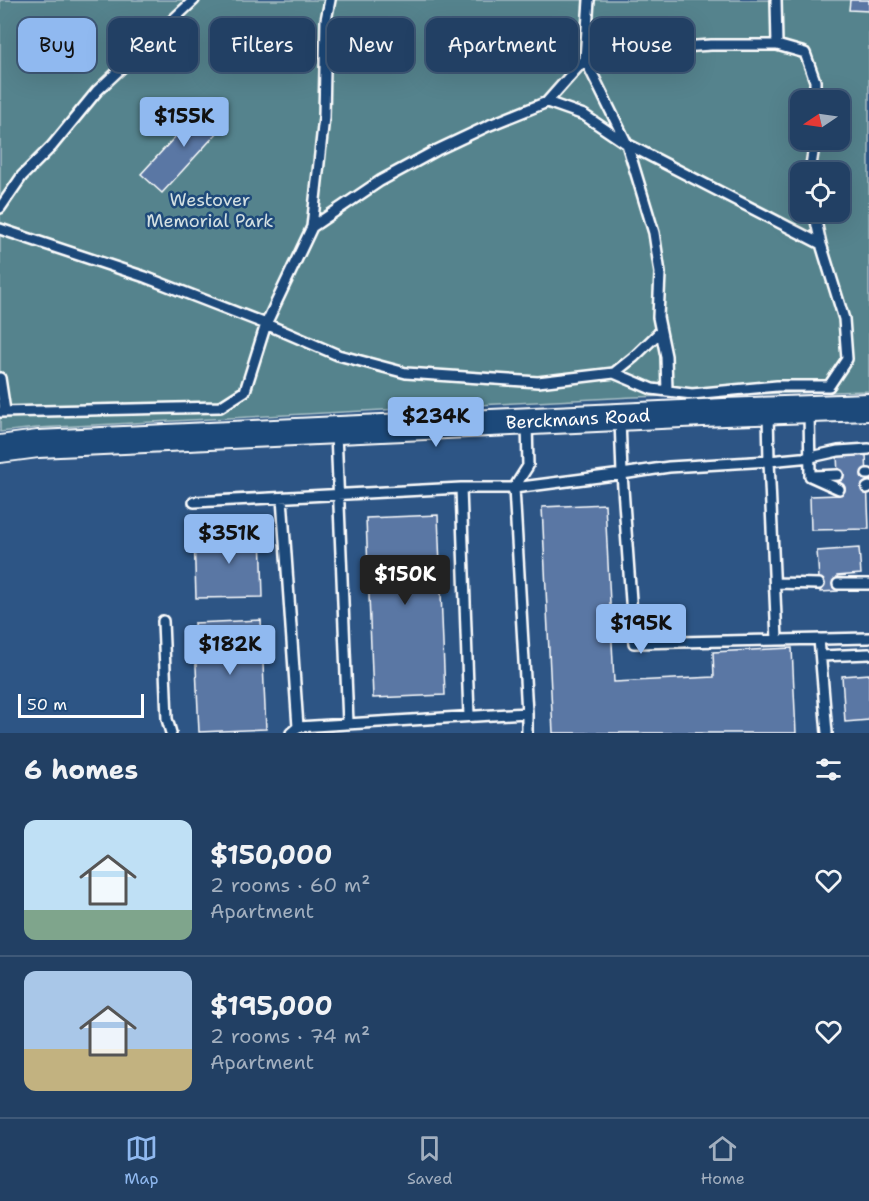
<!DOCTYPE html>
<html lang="en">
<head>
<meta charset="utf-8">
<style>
  body { margin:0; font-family:"Shantell Sans",sans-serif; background:#2e4b6d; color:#f1f3f6; height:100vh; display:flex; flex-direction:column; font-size:22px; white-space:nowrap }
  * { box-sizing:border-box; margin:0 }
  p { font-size:20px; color:#a2afbf }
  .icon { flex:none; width:33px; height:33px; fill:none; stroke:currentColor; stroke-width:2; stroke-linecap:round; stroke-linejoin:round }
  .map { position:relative; height:733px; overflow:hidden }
  .drawer { display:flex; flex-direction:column; background:#224064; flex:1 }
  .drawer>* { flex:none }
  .hud { position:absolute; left:18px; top:18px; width:834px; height:54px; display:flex; gap:12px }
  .needle { width:39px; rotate:257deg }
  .fabs { position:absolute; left:790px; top:90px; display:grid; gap:12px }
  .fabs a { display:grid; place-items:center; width:60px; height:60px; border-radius:12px; background:#224064; box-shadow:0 6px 24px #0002,0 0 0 2px #3f5978; font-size:30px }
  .scale { position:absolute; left:18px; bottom:15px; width:126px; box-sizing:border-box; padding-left:6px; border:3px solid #fff; border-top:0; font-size:16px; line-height:21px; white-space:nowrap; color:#fff; -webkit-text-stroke:4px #1f4a7a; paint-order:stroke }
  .price { position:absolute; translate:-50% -51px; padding:0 14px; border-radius:6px; background:#90b9f0; color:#111; font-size:20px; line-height:39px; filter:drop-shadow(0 2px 3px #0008) }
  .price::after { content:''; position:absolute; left:50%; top:36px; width:18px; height:14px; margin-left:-9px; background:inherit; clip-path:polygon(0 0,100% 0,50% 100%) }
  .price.on { background:#222; color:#fff }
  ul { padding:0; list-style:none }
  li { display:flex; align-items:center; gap:18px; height:150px; padding:0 24px }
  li+li { border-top:2px solid #3f5978 }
  li span { display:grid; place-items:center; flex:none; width:168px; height:120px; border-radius:12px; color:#555 }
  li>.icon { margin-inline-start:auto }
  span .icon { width:72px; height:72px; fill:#fffc; stroke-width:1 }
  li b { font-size:26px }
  h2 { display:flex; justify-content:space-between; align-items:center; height:72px; padding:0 24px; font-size:26px }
  .chip { padding:0 21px; border-radius:12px; background:#224064; box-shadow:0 6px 24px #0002,0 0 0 2px #3f5978; font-size:21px; line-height:54px }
  .chip.on { background:#90b9f0; color:#111 }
  .tab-bar { display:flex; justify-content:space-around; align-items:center; height:84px; border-top:2px solid #3f5978; background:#224064; font-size:16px; color:#a2afbf }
  .tab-bar a { display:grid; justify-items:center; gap:3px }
  .tab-bar .on { color:#90b9f0 }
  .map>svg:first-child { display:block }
  .green { fill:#54838d; stroke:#aac1c6; stroke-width:1.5; fill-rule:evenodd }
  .building { fill:#5a77a4; stroke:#fff; stroke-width:1.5 }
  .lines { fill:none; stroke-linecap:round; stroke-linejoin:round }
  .service-casing { stroke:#fff; stroke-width:14 }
  .secondary-casing { stroke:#fff; stroke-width:30 }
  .service { stroke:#1f4a7a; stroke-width:9 }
  .secondary { stroke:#1f4a7a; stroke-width:26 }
  .labels { text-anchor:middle; stroke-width:5; stroke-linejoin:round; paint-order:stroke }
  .park-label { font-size:18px; fill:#d4e0e2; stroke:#1f4a7a }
  .street-label { font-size:18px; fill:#fff; stroke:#1f4a7a }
</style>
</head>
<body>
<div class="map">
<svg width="869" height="733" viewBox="0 0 869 733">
  <rect width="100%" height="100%" fill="#2d5585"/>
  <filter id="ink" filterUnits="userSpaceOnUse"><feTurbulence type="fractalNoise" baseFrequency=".0167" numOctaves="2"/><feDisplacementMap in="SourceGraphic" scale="12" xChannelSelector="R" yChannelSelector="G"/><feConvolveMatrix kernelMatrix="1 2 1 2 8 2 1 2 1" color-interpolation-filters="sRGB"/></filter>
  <g filter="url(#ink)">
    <path class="green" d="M0,0H869V391L633,397L37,428L0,432ZM801,100H840V140H801ZM801,172H840V212H801Z"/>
    <path class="building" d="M850,0H869V11L849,10Z
      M206,103L227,122L162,193L141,174Z
      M866,454L869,529L811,530L810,496L839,495L837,455Z
      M605,504L614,682L714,677L713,652L792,648L796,733H553L542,507Z
      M438,515L445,695L373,698L366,518Z
      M261,532L263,597L196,598L194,534Z
      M859,548L861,574L837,576L838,591L820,592L817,551Z
      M261,620L266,729L199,732L194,623Z
      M869,674V720L845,722L842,676Z"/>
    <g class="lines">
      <g class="service-casing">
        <path id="service" d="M589,0L585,59L627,144L654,233L660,273L658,317L666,356L667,391
          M776,0L777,45
          M547,102L584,115L627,144L821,244
          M810,172L815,140
          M0,208L22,176L52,146L97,91L194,0
          M312,227L380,181L437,150L490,125L547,102L585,59L623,51L711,45H777L805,53L815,81V100
          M0,229L145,277L266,324L338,355L406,373L538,382L614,373L652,389L692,394L777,386H829L847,359L844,319L821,244L814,212
          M614,373L634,357L661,331
          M0,378L5,411
          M809,410L810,476
          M0,412L220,407L245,391L266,324L312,227L324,117L326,20L330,0
          M768,413L769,461L811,457L838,451L869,449
          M620,419L622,474L669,467L769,461L777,640
          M336,433L348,723
          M867,474H869
          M810,476L839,489
          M813,476L838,475
          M461,488L469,716
          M514,488L622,474L634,643L869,638
          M514,488L528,466L527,422
          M867,488L869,487
          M282,498L298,727
          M194,502L461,488H514L527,713L298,727L291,733
          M775,583L819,584
          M838,584H869
          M163,621L167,719L171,733
          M819,639L827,733
          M821,656L869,654
          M527,713V733"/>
      </g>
      <g class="secondary-casing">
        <path id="secondary" d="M0,449L38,444L724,412L869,407"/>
      </g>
      <use href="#service" class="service"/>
      <use href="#secondary" class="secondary"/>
    </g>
  </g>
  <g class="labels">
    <g class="park-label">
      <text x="210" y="206">Westover<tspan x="210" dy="21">Memorial Park</tspan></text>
    </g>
    <g class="street-label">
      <text transform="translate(578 419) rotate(-3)" y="6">Berckmans Road</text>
    </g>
  </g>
</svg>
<div class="fabs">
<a><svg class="needle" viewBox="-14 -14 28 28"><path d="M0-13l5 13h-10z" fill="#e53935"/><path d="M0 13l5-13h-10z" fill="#a2afbf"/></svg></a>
<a><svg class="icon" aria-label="locate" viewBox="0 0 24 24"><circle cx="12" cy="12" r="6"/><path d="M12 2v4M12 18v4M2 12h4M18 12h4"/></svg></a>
</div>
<div class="scale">50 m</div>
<b class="price" style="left:184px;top:148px">$155K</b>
<b class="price" style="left:436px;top:448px">$234K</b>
<b class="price" style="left:229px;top:565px">$351K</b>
<b class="price on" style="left:405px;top:606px">$150K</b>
<b class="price" style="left:641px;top:655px">$195K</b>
<b class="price" style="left:230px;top:676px">$182K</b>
<div class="hud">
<a class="chip on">Buy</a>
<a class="chip">Rent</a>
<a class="chip">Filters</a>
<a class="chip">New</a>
<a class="chip">Apartment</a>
<a class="chip">House</a>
</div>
</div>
<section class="drawer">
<h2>6 homes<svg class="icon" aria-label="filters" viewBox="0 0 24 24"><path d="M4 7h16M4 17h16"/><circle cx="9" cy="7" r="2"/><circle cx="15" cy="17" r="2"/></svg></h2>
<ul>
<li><span style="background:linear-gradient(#bfe0f5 75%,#7fa58c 0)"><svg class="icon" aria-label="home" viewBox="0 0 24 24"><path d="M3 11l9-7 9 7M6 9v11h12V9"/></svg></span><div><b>$150,000</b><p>2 rooms · 60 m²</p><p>Apartment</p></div><svg class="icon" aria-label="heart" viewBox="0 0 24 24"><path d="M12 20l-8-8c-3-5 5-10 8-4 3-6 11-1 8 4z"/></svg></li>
<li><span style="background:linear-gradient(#a9c7e8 65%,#c2b280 0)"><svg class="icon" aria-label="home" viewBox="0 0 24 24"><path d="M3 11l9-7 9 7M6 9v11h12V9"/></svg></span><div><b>$195,000</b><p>2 rooms · 74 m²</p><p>Apartment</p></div><svg class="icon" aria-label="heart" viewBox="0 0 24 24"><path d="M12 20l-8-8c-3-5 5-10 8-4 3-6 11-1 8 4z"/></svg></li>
</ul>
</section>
<nav class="tab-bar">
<a class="on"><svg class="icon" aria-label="map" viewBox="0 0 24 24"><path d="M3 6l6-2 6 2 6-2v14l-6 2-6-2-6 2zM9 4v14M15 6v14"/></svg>Map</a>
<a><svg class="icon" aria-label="saved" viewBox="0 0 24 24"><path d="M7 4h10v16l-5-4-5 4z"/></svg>Saved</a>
<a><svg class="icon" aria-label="home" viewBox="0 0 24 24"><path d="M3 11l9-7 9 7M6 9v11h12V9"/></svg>Home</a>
</nav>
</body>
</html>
